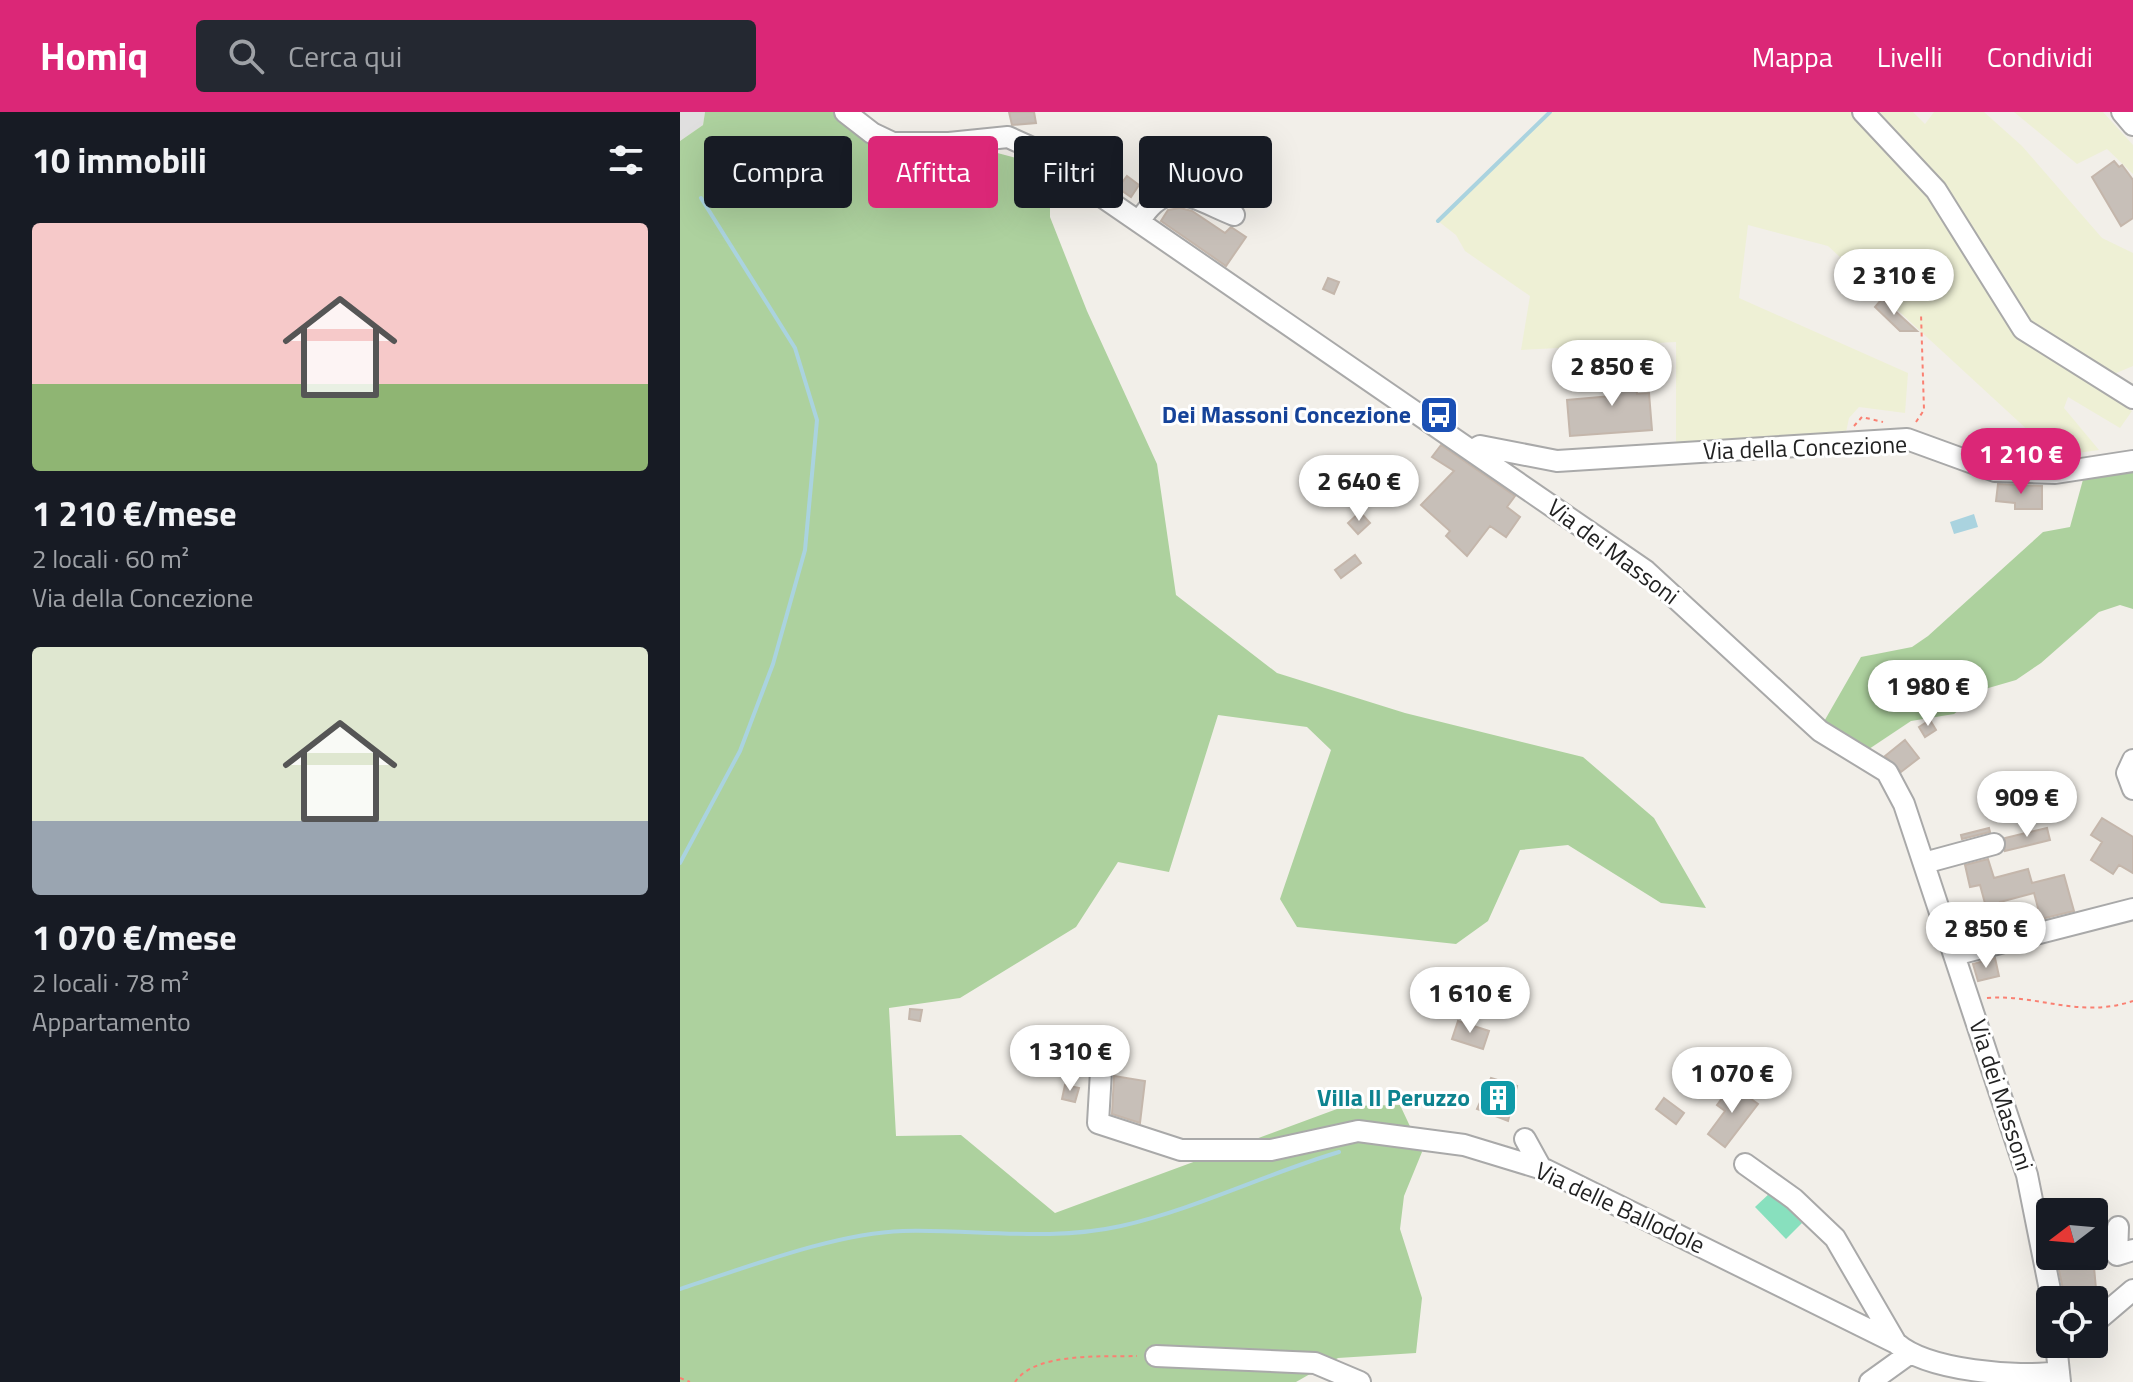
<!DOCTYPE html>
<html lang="it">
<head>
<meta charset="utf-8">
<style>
  body { margin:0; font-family:"Titillium Web",sans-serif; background:#242831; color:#f1f3f6; height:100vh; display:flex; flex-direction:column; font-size:30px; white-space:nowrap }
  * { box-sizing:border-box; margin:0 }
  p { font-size:26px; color:#9ea1a6 }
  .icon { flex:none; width:44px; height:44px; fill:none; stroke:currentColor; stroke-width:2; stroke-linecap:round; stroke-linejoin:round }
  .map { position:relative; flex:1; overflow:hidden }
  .sheet { display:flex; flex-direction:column; background:#171b24; width:680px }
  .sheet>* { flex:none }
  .hud { position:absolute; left:24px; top:24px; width:760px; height:72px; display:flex; gap:16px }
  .needle { width:52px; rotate:254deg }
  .tools { position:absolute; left:1356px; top:1086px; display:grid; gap:16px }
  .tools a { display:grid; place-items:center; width:72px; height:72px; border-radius:8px; background:#171b24; box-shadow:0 8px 32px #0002; font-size:40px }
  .price { position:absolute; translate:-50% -68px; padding:0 18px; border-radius:28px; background:#fff; color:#222; font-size:26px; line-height:52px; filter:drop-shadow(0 2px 4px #0008) }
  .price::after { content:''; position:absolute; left:50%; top:48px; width:24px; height:18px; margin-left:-12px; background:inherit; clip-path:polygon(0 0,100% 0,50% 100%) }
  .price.selected { background:#db2777; color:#fff }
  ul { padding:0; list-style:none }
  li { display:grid; align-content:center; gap:16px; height:424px; padding:0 32px }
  li span { display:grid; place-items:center; height:248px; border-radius:8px; color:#555 }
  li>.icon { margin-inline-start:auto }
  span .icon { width:144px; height:144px; fill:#fffc; stroke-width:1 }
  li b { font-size:34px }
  h2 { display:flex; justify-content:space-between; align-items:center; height:96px; padding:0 32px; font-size:34px }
  .tag { padding:0 28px; border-radius:8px; background:#171b24; box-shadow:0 8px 32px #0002; font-size:28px; line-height:72px }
  .tag.selected { background:#db2777; color:#fff }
  header { display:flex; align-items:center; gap:48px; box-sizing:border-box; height:112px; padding:0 40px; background:#db2777; color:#fff }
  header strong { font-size:38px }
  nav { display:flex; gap:44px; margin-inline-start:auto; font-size:28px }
  .search { width:560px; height:72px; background:#242831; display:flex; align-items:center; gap:20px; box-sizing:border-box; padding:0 28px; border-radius:8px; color:#9ea1a6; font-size:30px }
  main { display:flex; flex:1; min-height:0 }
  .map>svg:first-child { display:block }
  .residential { fill:#e0dfdf }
  .farmland { fill:#eef0d5 }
  .forest { fill:#add19e }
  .pitch { fill:#88e0be }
  .water { fill:#aad3df }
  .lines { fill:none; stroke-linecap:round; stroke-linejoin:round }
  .stream { stroke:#aad3df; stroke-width:4 }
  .building { fill:#c7bfb8; stroke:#c4b6ab; stroke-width:2 }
  .minor-casing { stroke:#a9a9a9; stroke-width:24 }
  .path { stroke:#fa8072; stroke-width:2; stroke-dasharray:4 4; stroke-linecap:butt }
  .minor { stroke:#fff; stroke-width:20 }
  .labels { text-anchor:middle; stroke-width:6; stroke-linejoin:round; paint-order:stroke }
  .transit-label { font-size:24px; font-weight:bold; fill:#164399; stroke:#fff; text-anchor:end }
  .street-label { font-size:24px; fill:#222; stroke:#fff }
  .culture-label { font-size:24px; font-weight:bold; fill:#0d838f; stroke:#fff; text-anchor:end }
</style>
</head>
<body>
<header>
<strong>Homiq</strong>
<div class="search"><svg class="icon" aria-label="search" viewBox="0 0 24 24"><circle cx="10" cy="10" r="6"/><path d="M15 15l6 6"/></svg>Cerca qui</div>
<nav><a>Mappa</a><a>Livelli</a><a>Condividi</a></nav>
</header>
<main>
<section class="sheet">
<h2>10 immobili<svg class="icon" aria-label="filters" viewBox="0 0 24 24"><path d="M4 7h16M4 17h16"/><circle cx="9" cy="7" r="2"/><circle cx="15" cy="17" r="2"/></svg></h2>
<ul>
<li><span style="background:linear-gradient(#f6c9c9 65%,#8fb573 0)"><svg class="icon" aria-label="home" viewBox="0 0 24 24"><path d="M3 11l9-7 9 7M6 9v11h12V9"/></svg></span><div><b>1 210 €/mese</b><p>2 locali · 60 m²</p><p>Via della Concezione</p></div></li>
<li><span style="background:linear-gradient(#dfe7d0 70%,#9aa5b1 0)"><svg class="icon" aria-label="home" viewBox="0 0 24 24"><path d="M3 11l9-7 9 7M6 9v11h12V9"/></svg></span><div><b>1 070 €/mese</b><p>2 locali · 78 m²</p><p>Appartamento</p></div></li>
</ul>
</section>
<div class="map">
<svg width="1453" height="1270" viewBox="0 0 1453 1270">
  <rect width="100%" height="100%" fill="#f2efe9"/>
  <path class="residential" d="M0,0H25L23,13L0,29Z"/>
  <path class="farmland" d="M870,0H1173L1260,99L1340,226L1452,299L1440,316L1388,285L1384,296L1419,338L1376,344L1148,134L1068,113L1059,186L1228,261L1225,301L1179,295L1169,306L1165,325L996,334V230L841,238L850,184L785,139L776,123L758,109Z
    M1200,0H1233L1245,12L1254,0H1304L1342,34L1422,126L1453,141V254L1434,262L1354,214L1274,93Z
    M1334,0H1423L1453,33V62L1427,37L1397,52Z"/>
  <path class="forest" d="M25,0H165L202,39H310L370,55V105L407,199L477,352L496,483L597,561L725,601L903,645L974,706L1026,796L981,791L888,733L840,738L808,809L776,832L617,815L600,787L651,638L627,615L538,603L489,760L438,750L396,815L280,886L209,896L216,1024L281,1023L375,1101L665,994L720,993L742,1040L724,1084L720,1117L742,1186L736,1241L658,1246L616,1270H0V29L23,13Z
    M1453,358V497L1440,493L1419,500L1361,551L1336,568L1305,577L1274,602L1231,609L1189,637L1142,613L1181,545L1232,535L1248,524L1363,420L1390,415L1404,364Z"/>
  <path class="pitch" d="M1091,1080L1122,1111L1106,1127L1075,1095Z"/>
  <path class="water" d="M1294,402L1298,415L1274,422L1270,410Z
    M1045,936L1060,950L1051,958L1036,944Z"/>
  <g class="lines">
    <path class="stream" d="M758,109L870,0
      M0,751L60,639L93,552L125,438L137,308L115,236L21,86
      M0,1177C65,1156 155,1121 223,1119C295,1117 370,1130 441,1114C516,1097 585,1062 659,1040"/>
  </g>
  <path class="building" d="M329,0H354L356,11L332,13Z
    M1434,49L1439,55L1442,53L1453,68V106L1441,114L1412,65Z
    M447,64L459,73L451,85L438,76Z
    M500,96L512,99L545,121L551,115L566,125L546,154L481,109L488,98Z
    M648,166L659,170L654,182L643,177Z
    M1202,187L1237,219H1220L1195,195Z
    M954,253L957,282L969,281L972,318L890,324L887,288L932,284L929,256Z
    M761,333L835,384L827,395L840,405L826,425L810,414L787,444L766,424L770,419L741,393L774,359L752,345Z
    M1318,372L1362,374V397H1335V391L1316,389Z
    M680,400L690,411L678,422L668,411Z
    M675,443L681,451L661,466L655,458Z
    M1250,608L1256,618L1245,625L1239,615Z
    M1225,628L1239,646L1221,660L1205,644Z
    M1422,706L1453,725V761L1439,753L1433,762L1411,748L1422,730L1411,723Z
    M1309,716L1310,720L1282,727L1281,723Z
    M1367,716L1370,728L1325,739V726Z
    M1308,747L1314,766L1348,757L1352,771L1384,763L1394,799L1361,807L1354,781L1320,790L1323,802L1309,806L1300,773L1290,775L1285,753Z
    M1315,846L1319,864L1298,869L1293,852Z
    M230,897L242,898L240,909L229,907Z
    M778,909L809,919L803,937L772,927Z
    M434,964L465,969L460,1011L432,1002Z
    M811,966L837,974L828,1009L797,997Z
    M385,973L399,976L395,990L382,987Z
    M1052,973L1078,992L1045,1035L1028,1022L1045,999L1037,993Z
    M984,986L1004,1001L996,1012L976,997Z
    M1376,1144H1413L1417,1188H1393V1182H1384Z"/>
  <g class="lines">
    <g class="minor-casing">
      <path id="minor" d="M165,0L192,21L213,31H269L328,25L350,35L966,459L1140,619L1207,660L1224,692L1347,1063L1372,1188
        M1183,0L1256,78L1343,217L1453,286
        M1442,0L1453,13
        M459,110C487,63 514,87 554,103
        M793,338L800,334L877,349L1227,327L1315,359L1375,361L1453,349
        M1453,648L1447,661L1453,677
        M1244,751L1314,732
        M1274,843L1453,797
        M421,959L418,1011L501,1038H591L678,1019L784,1033L866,1058L1216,1231C1247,1259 1338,1266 1379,1260
        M845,1027L861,1056
        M1065,1052L1114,1087L1155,1126L1216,1231
        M1438,1115L1437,1143L1453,1138
        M1414,1211L1453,1178
        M1376,1232L1380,1270
        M476,1244L635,1251L680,1270
        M1190,1270L1229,1242"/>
    </g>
    <path class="path" d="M1236,310L1244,298L1241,202
      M1174,314L1182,305L1203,310
      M1307,886C1359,882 1398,907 1453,889
      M0,1266L10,1270
      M335,1270C355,1240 423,1245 457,1244"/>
    <use href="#minor" class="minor"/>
  </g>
  <defs>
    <g id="bus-square" transform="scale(2)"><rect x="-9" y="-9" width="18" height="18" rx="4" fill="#1a4fb4" stroke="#fff"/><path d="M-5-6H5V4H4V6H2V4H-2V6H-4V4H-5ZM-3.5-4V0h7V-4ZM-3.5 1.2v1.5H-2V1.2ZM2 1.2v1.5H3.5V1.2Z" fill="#fff"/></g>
    <g id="building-square" transform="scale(2)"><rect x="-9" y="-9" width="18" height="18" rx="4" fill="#0f9aa8" stroke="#fff"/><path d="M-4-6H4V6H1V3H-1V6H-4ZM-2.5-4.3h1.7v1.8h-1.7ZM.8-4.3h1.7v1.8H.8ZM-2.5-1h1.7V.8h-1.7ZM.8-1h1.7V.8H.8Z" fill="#fff"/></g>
  </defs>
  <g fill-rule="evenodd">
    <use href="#bus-square" x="759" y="303"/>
    <use href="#building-square" x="818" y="986"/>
  </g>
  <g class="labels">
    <g class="transit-label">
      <text x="731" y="311">Dei Massoni Concezione</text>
    </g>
    <g class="street-label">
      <text transform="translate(1125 336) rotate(-2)" y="8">Via della Concezione</text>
      <text transform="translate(933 440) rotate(37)" y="8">Via dei Massoni</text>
      <text transform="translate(1321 983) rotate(72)" y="8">Via dei Massoni</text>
      <text transform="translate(940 1096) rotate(25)" y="8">Via delle Ballodole</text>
    </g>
    <g class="culture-label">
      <text x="790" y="994">Villa Il Peruzzo</text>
    </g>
  </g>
</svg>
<div class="tools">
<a><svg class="needle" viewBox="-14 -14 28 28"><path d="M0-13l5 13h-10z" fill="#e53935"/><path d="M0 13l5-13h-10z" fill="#9ea1a6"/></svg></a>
<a><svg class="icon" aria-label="locate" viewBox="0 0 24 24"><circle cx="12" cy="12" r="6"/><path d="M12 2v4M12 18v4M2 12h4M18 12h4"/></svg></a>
</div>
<b class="price" style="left:1214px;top:205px">2 310 €</b>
<b class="price" style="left:932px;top:296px">2 850 €</b>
<b class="price selected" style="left:1341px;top:384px">1 210 €</b>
<b class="price" style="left:679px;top:411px">2 640 €</b>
<b class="price" style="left:1248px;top:616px">1 980 €</b>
<b class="price" style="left:1347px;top:727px">909 €</b>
<b class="price" style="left:1306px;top:858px">2 850 €</b>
<b class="price" style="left:790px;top:923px">1 610 €</b>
<b class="price" style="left:390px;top:981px">1 310 €</b>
<b class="price" style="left:1052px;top:1003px">1 070 €</b>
<div class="hud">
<a class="tag">Compra</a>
<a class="tag selected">Affitta</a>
<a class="tag">Filtri</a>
<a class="tag">Nuovo</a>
</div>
</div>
</main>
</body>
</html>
